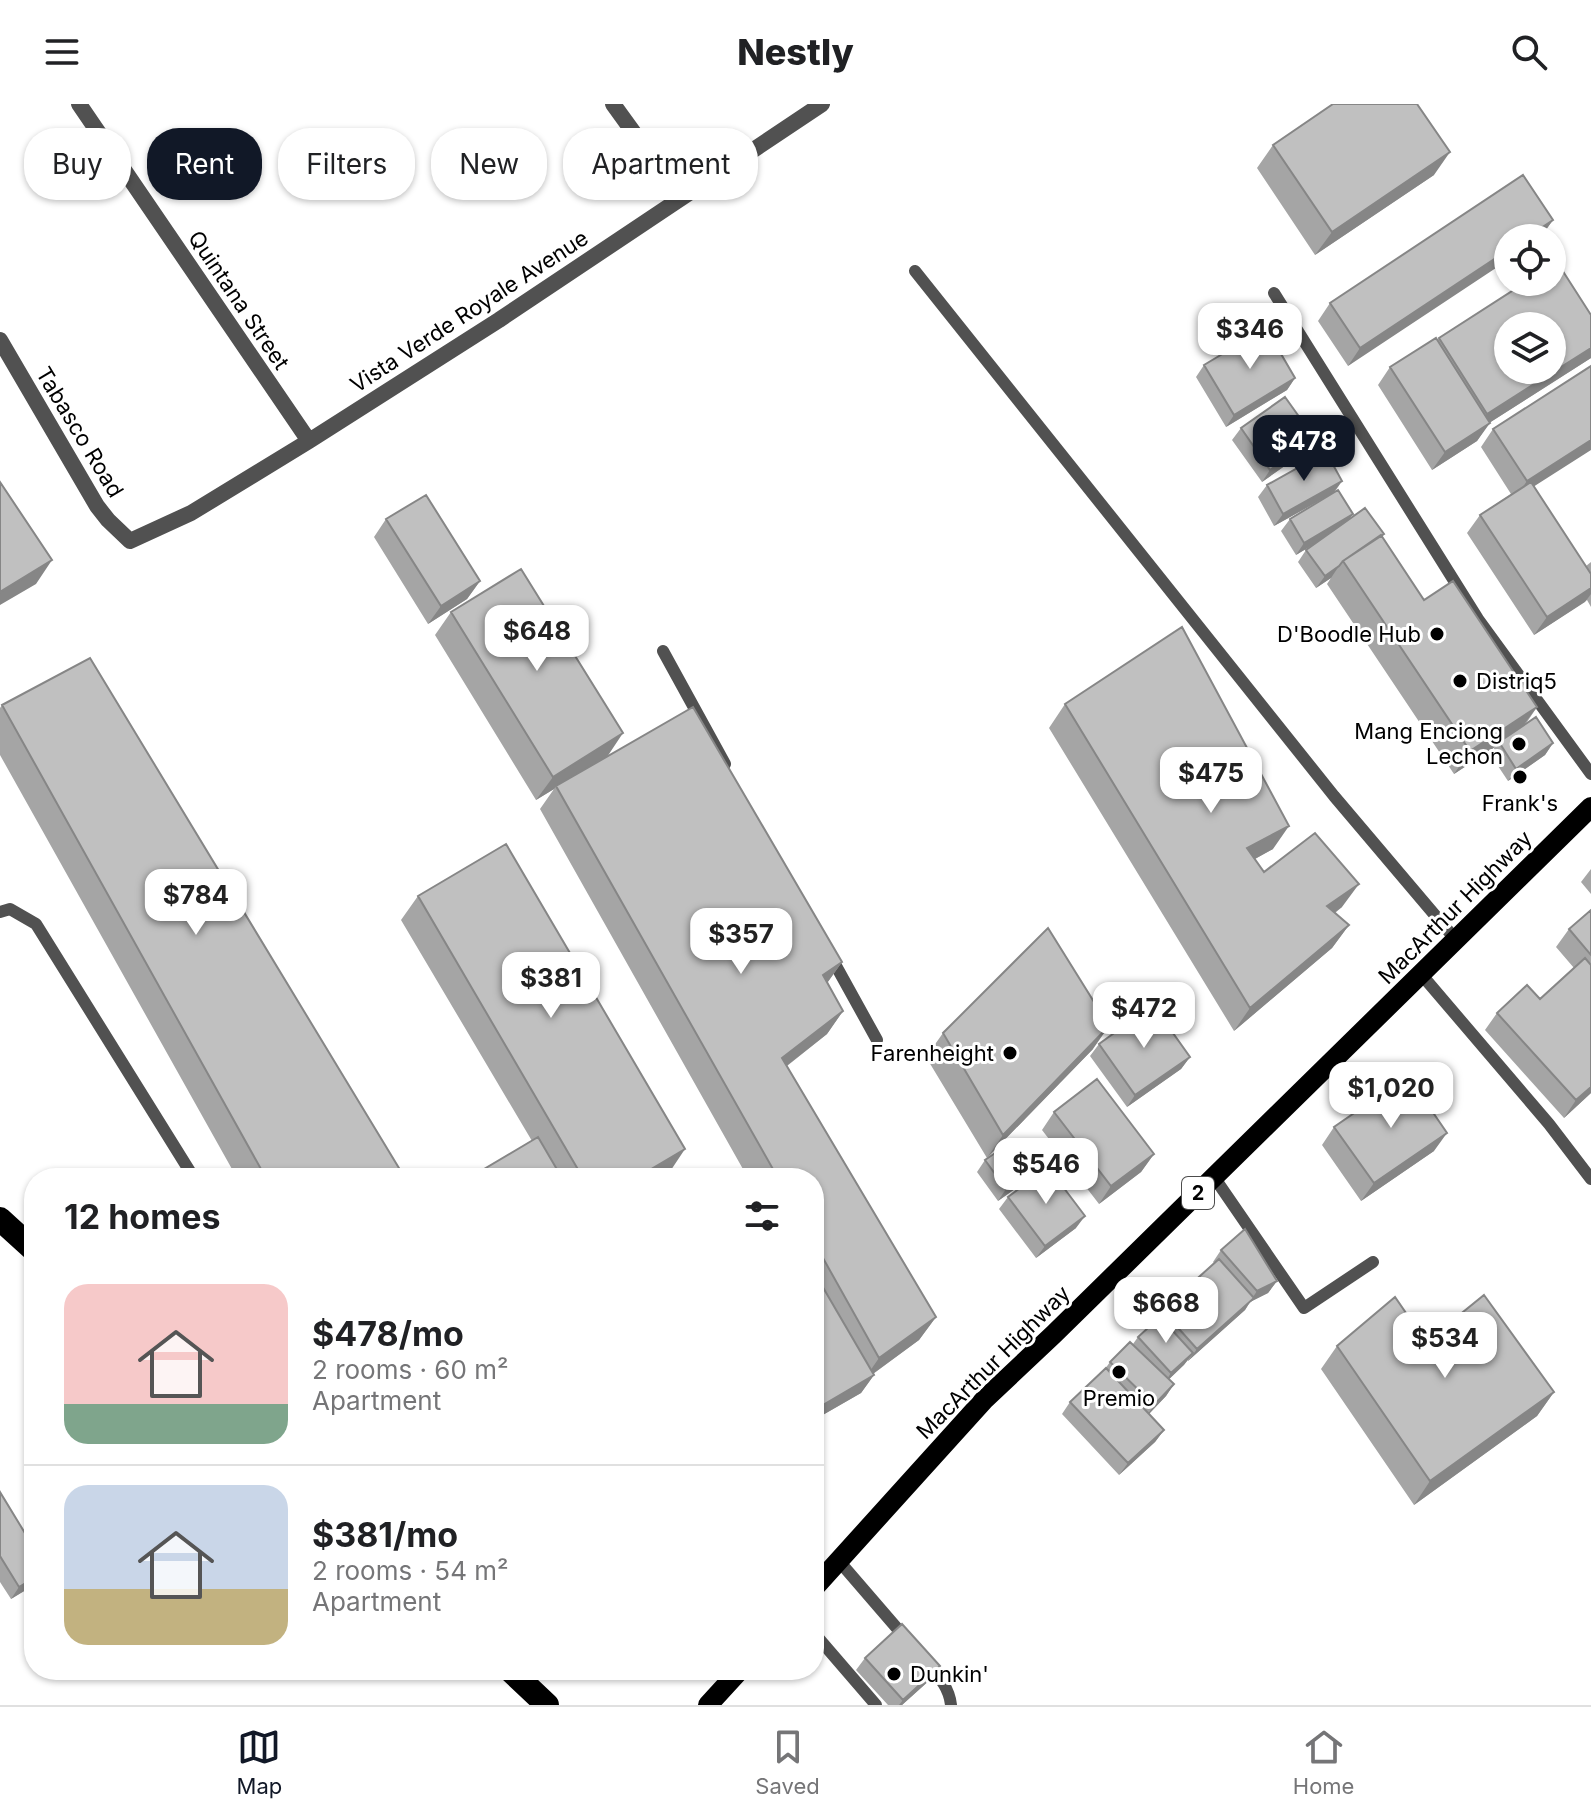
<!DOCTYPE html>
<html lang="en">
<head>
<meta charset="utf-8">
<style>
  body { margin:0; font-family:Inter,sans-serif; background:#f6f6f6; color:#202124; height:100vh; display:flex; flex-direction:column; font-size:30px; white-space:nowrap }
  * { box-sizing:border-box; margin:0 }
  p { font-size:26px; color:#757577 }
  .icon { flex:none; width:44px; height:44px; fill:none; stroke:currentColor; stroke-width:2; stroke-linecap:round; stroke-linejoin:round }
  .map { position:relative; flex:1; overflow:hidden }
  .details { position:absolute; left:24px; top:1064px; width:800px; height:512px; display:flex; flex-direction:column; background:#fff; border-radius:32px; box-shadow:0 2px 6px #0004 }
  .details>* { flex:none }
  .top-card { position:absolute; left:24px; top:24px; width:800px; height:72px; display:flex; gap:16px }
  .fabs { position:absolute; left:1494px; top:120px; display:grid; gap:16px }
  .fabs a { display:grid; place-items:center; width:72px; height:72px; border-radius:50%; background:#fff; box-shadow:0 2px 6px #0004; font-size:40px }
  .price { position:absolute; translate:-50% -68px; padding:0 18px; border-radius:16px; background:#fff; color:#222; font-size:26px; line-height:52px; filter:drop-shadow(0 2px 4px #0008) }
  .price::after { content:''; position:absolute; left:50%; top:48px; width:24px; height:18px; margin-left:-12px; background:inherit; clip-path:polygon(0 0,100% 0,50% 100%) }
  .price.on { background:#111827; color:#fff }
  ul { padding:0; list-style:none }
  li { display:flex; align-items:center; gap:24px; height:200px; padding:0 40px }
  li+li { border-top:2px solid #e0e0e0 }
  li span { display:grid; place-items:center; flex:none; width:224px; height:160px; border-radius:24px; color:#555 }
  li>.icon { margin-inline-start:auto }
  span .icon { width:96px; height:96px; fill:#fffc; stroke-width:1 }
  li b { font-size:34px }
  h2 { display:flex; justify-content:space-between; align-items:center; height:96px; padding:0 40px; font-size:34px }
  .pill { padding:0 28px; border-radius:32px; background:#fff; box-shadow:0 2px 6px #0004; font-size:28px; line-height:72px }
  .pill.on { background:#111827; color:#fff }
  header { display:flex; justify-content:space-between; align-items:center; height:104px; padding:0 40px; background:#fff; font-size:36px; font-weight:800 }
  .menu { display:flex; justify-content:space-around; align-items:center; height:112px; border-top:2px solid #e0e0e0; background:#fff; font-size:22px; color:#757577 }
  .menu a { display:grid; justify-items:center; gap:4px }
  .menu .on { color:#111827 }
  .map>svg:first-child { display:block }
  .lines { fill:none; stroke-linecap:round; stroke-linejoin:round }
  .lane { stroke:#515151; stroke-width:12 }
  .street { stroke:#515151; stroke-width:16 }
  .primary { stroke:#000; stroke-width:20 }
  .highway { stroke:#000; stroke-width:24 }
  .wall { fill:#a5a5a5 }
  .shaded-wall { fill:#868686 }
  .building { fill:#c0c0c0; stroke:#868686; stroke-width:2; fill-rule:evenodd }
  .poi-dot { fill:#000; stroke:#fff; stroke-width:3 }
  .labels { text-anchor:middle; stroke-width:6; stroke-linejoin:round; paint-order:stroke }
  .shield { fill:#fff; stroke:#4c4c4c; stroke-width:2 }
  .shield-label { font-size:20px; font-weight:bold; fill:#000 }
  .street-label { font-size:22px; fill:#000; stroke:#fff }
  .poi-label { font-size:22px; fill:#000; stroke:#fff; text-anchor:end }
</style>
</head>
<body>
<header><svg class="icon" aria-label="menu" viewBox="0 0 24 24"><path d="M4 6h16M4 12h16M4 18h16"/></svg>Nestly<svg class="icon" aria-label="search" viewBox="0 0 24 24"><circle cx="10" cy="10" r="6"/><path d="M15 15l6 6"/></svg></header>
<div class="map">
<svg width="1591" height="1601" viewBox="0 0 1591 1601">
  <rect width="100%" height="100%" fill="#fff"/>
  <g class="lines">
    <path class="lane" d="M915,167L1334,692L1456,836
      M1274,189L1478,515L1591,670
      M663,547L725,660
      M0,808L10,805L36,820L194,1074
      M830,851L877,936
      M1421,870L1549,1020L1591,1075
      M1214,1073L1304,1204L1373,1158
      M839,1457L908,1537
      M814,1529L876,1601
      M925,1557C937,1571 949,1582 951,1601"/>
    <path class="street" d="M79,0L309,337
      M613,0L681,94
      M0,236L97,402L108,416L130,437L191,409L309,337L499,216L822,0"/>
    <path class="primary" d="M814,1484L984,1296L1054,1230L1591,703
      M708,1601L740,1566"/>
    <path class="highway" d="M0,1115L34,1146
      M510,1566L547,1601"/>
  </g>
  <path class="wall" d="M1273,41L1434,71L1315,151L1257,64Z
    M1553,116L1540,134H1508L1348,262L1318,217L1330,199Z
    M1439,234L1591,254L1489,319L1477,337L1432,366L1378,281L1390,263L1437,237Z
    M1204,261L1295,274L1287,286L1226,323L1196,273Z
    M1241,324L1306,347L1262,378L1232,336Z
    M1493,325L1534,382L1586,462L1591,458V503L1587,496L1534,531L1467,429L1480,411L1511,390L1481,343Z
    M1342,377L1334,389L1353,410L1349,415L1382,433L1424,496L1537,603L1525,621L1553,639L1545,651L1508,677L1490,650L1495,643L1454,670L1327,480L1331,474L1316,484L1298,458L1306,446L1312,441L1296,451L1281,427L1290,415L1328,392L1274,422L1258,393L1267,381Z
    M386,415L480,477L467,495L428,520L374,433Z
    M451,508L607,653L842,858L827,879L843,907L827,930L787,962L936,1213L919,1236L873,1270L874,1271L861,1289L814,1316V1074H748L540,705L554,685L536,696L435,531Z
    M1065,600L1273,745L1255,755L1264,768L1342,803L1335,809L1349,821L1332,844L1234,927L1049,624Z
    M2,601L405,1074H237L0,651V604Z
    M1591,765V790L1581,778Z
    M418,792L669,1069L659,1074H469L532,1037L401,816Z
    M1591,806V989L1564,1014L1485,926L1497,909L1540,895L1574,864L1556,843L1569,825Z
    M943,929L1093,945L987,1054L926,953Z
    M1099,940L1190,953L1181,965L1127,1003L1090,952Z
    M1054,1008L1154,1050L1141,1068L1099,1100L1042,1026Z
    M1334,1023L1434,1047L1361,1097L1322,1041Z
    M985,1056L1026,1077L998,1097L977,1068Z
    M1008,1093L1076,1124L1036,1154L999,1105Z
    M1221,1146L1277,1177L1268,1189L1250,1198L1245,1206L1188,1257V1256L1169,1275L1174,1280L1166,1292L1149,1310L1164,1326L1155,1338L1119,1371L1062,1310L1070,1298L1105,1265L1110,1258L1133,1240L1138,1233L1154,1218L1162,1206L1214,1159L1213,1158Z
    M1426,1238L1554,1288L1537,1312L1414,1401L1321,1265L1337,1242Z
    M0,1388L34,1444V1481L11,1495L0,1478Z
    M865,1554L940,1562L932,1574L902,1601H888L856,1566Z
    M633,1566H648L641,1574Z"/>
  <path class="shaded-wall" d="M1450,48L1434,71L1315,151L1332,128Z
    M1553,116L1540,134H1526Z
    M1508,146V156L1348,262L1360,244Z
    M1591,244V254L1475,328L1487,310Z
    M1295,274L1287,286L1226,323L1234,311Z
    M1490,319L1477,337L1432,366L1445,348Z
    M1315,335L1306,347L1262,378L1270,366Z
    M1591,336V346L1514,395L1527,377Z
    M1342,377L1333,389L1274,422L1283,410Z
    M1353,410L1344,422L1296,451L1304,439Z
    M52,456L36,480L0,501V488Z
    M1339,462L1331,474L1316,484L1325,472Z
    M480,477L467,495L428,520L441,502Z
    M1591,484V490L1585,498L1534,531L1547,513Z
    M1537,603L1520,626L1499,638L1495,643L1454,670L1470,647Z
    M623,629L607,653L556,682L554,685L536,696L553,673Z
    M1553,639L1545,651L1508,677L1516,665Z
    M1289,722L1273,745L1231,768L1247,744Z
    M1359,780L1342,803L1311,826L1327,802Z
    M1349,821L1332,844L1234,927L1250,904Z
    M842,858L825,882L823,871Z
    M843,907L827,930L766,978L782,954Z
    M1109,922L1093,945L987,1054L1003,1031Z
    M1190,953L1181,965L1127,1003L1135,991Z
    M1591,983V989L1564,1014L1576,996Z
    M1447,1029L1434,1047L1361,1097L1374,1079Z
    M685,1045L669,1069L659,1074H636Z
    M1154,1050L1141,1068L1099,1100L1111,1082Z
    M1035,1064L1026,1077L998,1097L1006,1085Z
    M1085,1112L1076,1124L1036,1154L1045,1142Z
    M1277,1177L1268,1189L1250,1198L1245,1206L1188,1257L1197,1245L1251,1196L1257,1187Z
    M936,1213L919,1236L863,1277L879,1254Z
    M1193,1249L1184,1261L1163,1281L1171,1269Z
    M874,1271L861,1289L814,1316V1307L816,1305Z
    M1174,1280L1166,1292L1146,1313L1154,1301Z
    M1554,1288L1537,1312L1414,1401L1430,1377Z
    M1164,1326L1155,1338L1119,1371L1128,1359Z
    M34,1474V1481L11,1495L19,1483Z
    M940,1562L932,1574L902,1601H899L903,1596Z"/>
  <path class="building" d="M1333,0H1417L1450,48L1332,128L1273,41Z
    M1523,71L1553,116L1526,134H1508V146L1360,244L1330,199Z
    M1557,158L1591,211V244L1487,310L1439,234L1526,178H1552V162ZM1508,222H1552V266H1508Z
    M1266,224L1295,274L1234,311L1204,261Z
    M1436,234L1490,319L1445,348L1390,263Z
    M1591,262V336L1527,377L1493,325Z
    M1285,293L1315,335L1270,366L1241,324Z
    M1326,348L1342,377L1283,410L1267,381Z
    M0,378L52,456L0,488Z
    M1531,378L1591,470V484L1547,513L1480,411Z
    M1338,386L1353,410L1304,439L1290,415Z
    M426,391L480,477L441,502L386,415Z
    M1365,404L1384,430L1343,457L1339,462L1325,472L1306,446Z
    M1381,431L1424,496L1453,477L1537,603L1470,647L1343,457Z
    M521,465L623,629L553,673L451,508Z
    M1182,523L1289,722L1247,744L1264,768L1315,729L1359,780L1327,802L1349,821L1250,904L1065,600Z
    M90,554L405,1074H266L2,601Z
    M693,603L842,858L823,871L843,907L782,954L936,1213L879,1254L814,1138V1074H778L556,682Z
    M1536,613L1553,639L1516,665L1499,638Z
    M506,740L685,1045L636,1074H583L418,792Z
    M1591,806V851L1569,825Z
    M1048,824L1109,922L1003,1031L943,929Z
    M1585,854L1591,861V983L1576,996L1497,909L1527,881L1540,895Z
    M1153,901L1190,953L1135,991L1099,940Z
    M1408,972L1447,1029L1374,1079L1334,1023Z
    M1097,975L1154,1050L1111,1082L1054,1008Z
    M538,1033L562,1074H469Z
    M1014,1036L1035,1064L1006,1085L985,1056Z
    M1048,1063L1085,1112L1045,1142L1008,1093Z
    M1245,1125L1277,1177L1257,1187L1221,1146Z
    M1219,1155L1254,1194L1197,1245L1162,1206Z
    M814,1168L874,1271L816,1305L814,1302Z
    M1484,1191L1554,1288L1430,1377L1337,1242L1395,1193L1426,1238Z
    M1160,1213L1193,1249L1171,1269L1138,1233Z
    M1130,1238L1174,1280L1154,1301L1110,1258Z
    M1106,1264L1164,1326L1128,1359L1070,1298Z
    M0,1388L34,1444V1474L19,1483L0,1452Z
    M902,1520L940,1562L903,1596L865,1554Z"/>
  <g class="poi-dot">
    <circle cx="1437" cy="530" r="8"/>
    <circle cx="1460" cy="577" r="8"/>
    <circle cx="1519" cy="640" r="8"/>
    <circle cx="1520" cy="673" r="8"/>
    <circle cx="1010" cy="949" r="8"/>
    <circle cx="1119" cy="1268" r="8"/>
    <circle cx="894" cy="1570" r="8"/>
  </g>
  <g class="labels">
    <rect class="shield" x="1182" y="1073" width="32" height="32" rx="6"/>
    <g class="shield-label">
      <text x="1198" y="1096">2</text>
    </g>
    <g class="street-label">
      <text transform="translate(239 196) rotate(56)" y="8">Quintana Street</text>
      <text transform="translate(469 207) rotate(-33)" y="8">Vista Verde Royale Avenue</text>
      <text transform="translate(80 328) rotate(59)" y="8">Tabasco Road</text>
      <text transform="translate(1455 803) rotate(-45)" y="8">MacArthur Highway</text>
      <text transform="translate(993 1258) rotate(-45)" y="8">MacArthur Highway</text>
    </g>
    <g class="poi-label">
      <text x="1421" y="538">D'Boodle Hub</text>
      <text x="1476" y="585" text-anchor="start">Distriq5</text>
      <text x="1503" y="635">Mang Enciong<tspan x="1503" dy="25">Lechon</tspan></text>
      <text x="1520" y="707" text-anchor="middle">Frank's</text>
      <text x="994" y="957">Farenheight</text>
      <text x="1119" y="1302" text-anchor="middle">Premio</text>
      <text x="910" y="1578" text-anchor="start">Dunkin'</text>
    </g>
  </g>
</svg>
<div class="fabs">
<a><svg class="icon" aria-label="locate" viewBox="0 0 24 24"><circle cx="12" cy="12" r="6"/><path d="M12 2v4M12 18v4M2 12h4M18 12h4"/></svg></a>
<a><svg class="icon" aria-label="layers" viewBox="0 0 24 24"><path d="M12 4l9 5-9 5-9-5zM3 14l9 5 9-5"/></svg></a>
</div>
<b class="price" style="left:1250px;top:267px">$346</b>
<b class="price on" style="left:1304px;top:379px">$478</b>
<b class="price" style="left:537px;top:569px">$648</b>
<b class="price" style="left:1211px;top:711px">$475</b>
<b class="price" style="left:196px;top:833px">$784</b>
<b class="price" style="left:741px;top:872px">$357</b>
<b class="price" style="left:551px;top:916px">$381</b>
<b class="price" style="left:1144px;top:946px">$472</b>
<b class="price" style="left:1391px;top:1026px">$1,020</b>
<b class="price" style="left:1046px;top:1102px">$546</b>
<b class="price" style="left:1166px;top:1241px">$668</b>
<b class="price" style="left:1445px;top:1276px">$534</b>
<div class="top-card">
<a class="pill">Buy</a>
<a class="pill on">Rent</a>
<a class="pill">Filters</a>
<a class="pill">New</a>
<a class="pill">Apartment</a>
</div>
<section class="details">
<h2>12 homes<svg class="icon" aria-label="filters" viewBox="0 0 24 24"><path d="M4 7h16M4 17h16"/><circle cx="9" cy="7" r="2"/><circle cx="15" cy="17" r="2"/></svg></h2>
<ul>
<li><span style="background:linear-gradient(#f6c9c9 75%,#7fa58c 0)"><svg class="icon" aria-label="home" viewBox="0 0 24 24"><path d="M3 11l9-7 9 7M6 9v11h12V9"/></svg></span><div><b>$478/mo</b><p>2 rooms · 60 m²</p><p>Apartment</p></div></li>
<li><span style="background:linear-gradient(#c9d6e8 65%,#c2b280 0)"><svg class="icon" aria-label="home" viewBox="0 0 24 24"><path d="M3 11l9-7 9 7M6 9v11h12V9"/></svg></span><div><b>$381/mo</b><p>2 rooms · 54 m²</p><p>Apartment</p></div></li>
</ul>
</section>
</div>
<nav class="menu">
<a class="on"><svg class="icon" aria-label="map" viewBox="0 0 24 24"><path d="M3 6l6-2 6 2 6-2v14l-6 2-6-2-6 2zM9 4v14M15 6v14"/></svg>Map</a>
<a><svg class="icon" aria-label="saved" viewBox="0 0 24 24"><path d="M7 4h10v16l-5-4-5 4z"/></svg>Saved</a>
<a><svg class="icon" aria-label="home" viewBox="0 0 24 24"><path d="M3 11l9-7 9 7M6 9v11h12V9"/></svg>Home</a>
</nav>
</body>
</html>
